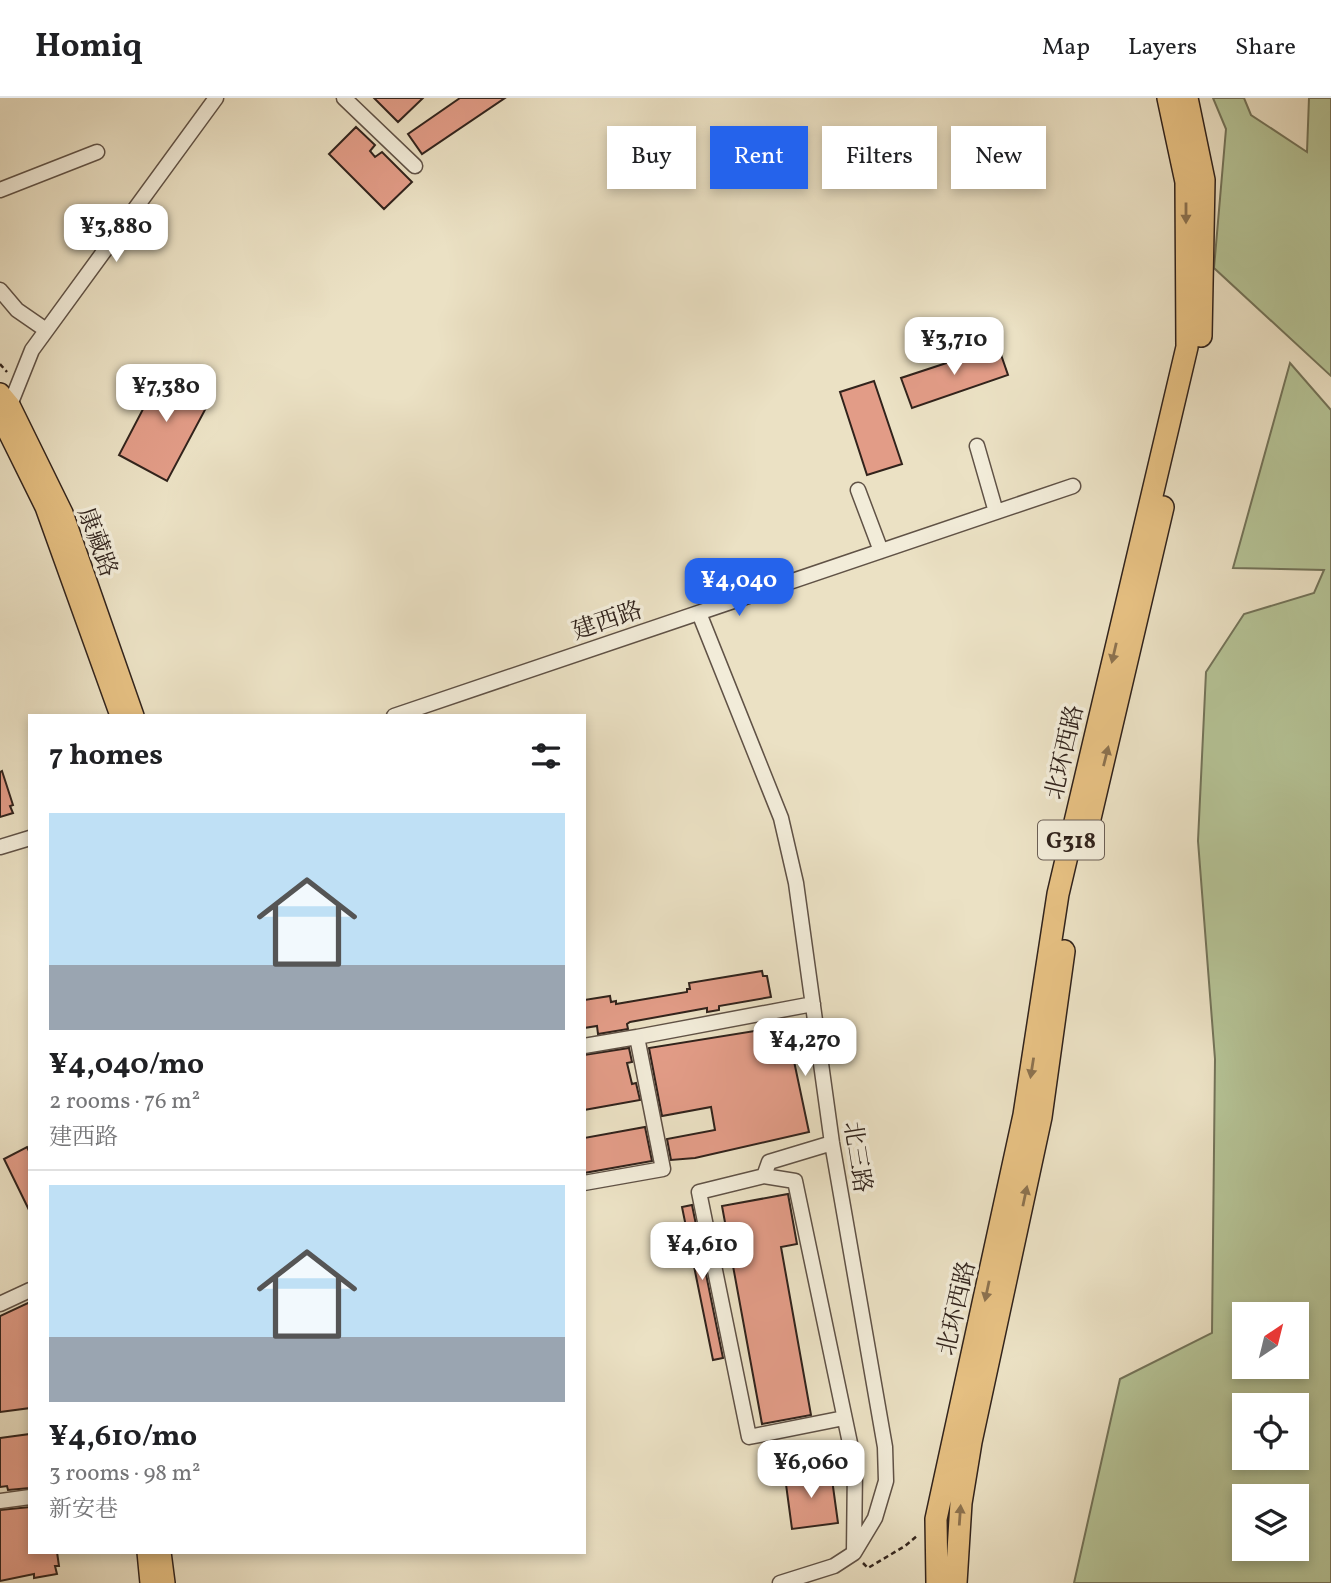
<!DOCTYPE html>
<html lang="en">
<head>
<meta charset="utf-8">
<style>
  body { margin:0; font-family:Vollkorn,"Noto Serif SC",serif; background:#f2f2f2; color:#202124; height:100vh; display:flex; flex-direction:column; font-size:26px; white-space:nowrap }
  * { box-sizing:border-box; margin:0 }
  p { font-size:23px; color:#757577 }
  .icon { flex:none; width:38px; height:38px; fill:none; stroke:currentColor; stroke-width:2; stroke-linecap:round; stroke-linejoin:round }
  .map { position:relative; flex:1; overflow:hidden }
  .sheet { position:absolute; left:28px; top:616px; width:558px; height:840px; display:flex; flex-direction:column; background:#fff; border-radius:0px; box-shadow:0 4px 10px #0003 }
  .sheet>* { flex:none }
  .guide { position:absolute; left:607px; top:28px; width:618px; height:63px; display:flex; gap:14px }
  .needle { width:46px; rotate:35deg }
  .fabs { position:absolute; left:1232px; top:1204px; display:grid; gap:14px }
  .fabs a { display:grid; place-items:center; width:77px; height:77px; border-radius:0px; background:#fff; box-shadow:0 4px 10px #0003; font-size:35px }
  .price { position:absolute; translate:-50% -60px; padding:0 16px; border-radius:14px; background:#fff; color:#222; font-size:23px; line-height:46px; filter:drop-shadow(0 2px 4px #0008) }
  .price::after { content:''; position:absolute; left:50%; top:42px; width:21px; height:16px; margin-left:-10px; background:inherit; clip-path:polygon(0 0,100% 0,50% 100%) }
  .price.current { background:#2563eb; color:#fff }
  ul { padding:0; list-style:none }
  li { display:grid; align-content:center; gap:14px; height:371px; padding:0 21px }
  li+li { border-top:2px solid #e0e0e0 }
  li span { display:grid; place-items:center; height:217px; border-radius:0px; color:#555 }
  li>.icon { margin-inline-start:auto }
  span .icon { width:126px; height:126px; fill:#fffc; stroke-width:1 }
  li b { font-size:30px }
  h2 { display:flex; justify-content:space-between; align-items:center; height:84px; padding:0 21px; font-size:30px }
  .chip { padding:0 24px; border-radius:0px; background:#fff; box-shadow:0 4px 10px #0003; font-size:24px; line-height:63px }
  .chip.current { background:#2563eb; color:#fff }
  header { display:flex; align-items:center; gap:42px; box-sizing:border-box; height:98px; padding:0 35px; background:#fff; border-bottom:2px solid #e0e0e0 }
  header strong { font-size:33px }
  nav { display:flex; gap:38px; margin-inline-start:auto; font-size:24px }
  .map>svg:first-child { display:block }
  .green { fill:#b5c396; stroke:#737359; stroke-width:2; fill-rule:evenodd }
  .building { fill:#e29c87; stroke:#31231c; stroke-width:2 }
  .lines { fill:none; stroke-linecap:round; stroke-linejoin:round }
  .minor-casing { stroke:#605246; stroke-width:17 }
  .major-casing { stroke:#31231c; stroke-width:22 }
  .highway-casing { stroke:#31231c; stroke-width:24 }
  .path { stroke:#31231c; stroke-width:2.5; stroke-dasharray:5 3.5; stroke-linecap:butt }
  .minor { stroke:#f2ecd9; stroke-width:14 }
  .major { stroke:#e6c082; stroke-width:19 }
  .highway { stroke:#e6c082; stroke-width:21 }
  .oneway { fill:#8c724f }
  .labels { text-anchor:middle; stroke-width:7; stroke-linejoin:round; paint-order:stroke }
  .shield { fill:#f2ecd9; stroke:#6b5f55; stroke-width:2 }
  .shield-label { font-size:23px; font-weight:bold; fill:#31231c }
  .street-label { font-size:24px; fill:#31231c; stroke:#f2ecd9 }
</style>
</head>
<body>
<header>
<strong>Homiq</strong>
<nav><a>Map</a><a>Layers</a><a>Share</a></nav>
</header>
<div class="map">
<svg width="1331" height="1485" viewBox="0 0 1331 1485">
  <rect width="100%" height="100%" fill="#ebe1c4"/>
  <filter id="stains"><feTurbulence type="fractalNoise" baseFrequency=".00286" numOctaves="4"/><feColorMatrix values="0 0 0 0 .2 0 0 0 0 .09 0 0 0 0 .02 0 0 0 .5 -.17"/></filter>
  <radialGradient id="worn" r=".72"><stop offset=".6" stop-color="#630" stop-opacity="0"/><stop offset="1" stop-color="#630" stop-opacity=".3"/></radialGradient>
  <path class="green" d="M1213,0H1244L1251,17L1307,54L1309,0H1331V278L1214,170L1226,31Z
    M1290,265L1331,312V1485H1074L1120,1281L1212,1235L1215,961L1198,743L1206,574L1244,516L1314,495L1324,472L1233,470ZM1244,1216H1297V1269H1244ZM1244,1307H1297V1360H1244ZM1244,1398H1297V1451H1244Z"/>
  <path class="building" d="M374,0H423L398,24Z
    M460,0H505L422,56L408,36Z
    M356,29L375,47L370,53L375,59L382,54L412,84L384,111L329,56Z
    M998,248L1008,277L912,310L901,280Z
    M165,269L214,295L167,383L119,357Z
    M874,283L902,366L867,377L840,294Z
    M2,673L13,707L10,708L13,715L0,719V674Z
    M762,873L763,878H767L771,899L719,908V912L707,914V910L630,924L627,926L628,931L598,936L597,928L584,930V902L610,898L611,904L616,903V906L687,894V891H690L689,885Z
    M792,927L796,949H791L809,1034L695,1060L671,1062L667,1041L715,1032L711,1009L662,1018L649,950Z
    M629,950L632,964L627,965L632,986L636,985L640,1002L584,1012V957Z
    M645,1029L652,1063L584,1075V1040Z
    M27,1049L30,1055V1114L4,1061Z
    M788,1096L797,1146L781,1149L811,1317L762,1326L722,1108Z
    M692,1107L723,1260L713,1262L682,1109Z
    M30,1204V1310L0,1314V1218Z
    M30,1336V1390L8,1392L7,1388L0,1389V1340Z
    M831,1374L838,1425L792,1431L785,1379Z
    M30,1409V1454H57L59,1468H55L57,1476L34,1480V1476L0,1483V1412Z"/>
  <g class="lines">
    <g class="minor-casing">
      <path id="minor" d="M344,0L415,68
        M0,92L97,54
        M0,192L17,212L46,232
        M5,313L10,307L32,252L216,0
        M977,348L996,414
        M858,392L881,453
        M699,515L781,720L796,785L832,1045L885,1349L886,1383L875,1420L854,1455L834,1468L780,1485
        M394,618L1073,388
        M0,749L30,740
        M637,939L813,906
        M584,948L637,939L663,1071L584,1085
        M832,1045L769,1064L764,1078L699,1094L749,1339L844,1320
        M764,1078L795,1083L855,1369L854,1454
        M0,1206L30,1192
        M0,1403L30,1399"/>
    </g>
    <g class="major-casing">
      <path id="major" d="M0,295L10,307L63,415L134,618
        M0,318L45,409L118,612
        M147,1454L150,1485
        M161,1454L165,1485"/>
    </g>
    <g class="highway-casing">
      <path id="highway" d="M1187,0L1204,82L1201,238
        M1084,746L1163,409
        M937,1485L936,1421L1024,1017L1058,796L1187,249L1186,84L1168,0
        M956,1485L961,1405L971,1344L1041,1019L1064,853"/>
    </g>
    <path class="path" d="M0,266L7,274
      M863,1465L868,1470L905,1448L918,1437"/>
    <use href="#minor" class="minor"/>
    <use href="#major" class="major"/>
    <use href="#highway" class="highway"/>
  </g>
  <defs><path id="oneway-solid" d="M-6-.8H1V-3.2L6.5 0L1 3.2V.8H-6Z" transform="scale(1.75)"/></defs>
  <g class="oneway">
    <use href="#oneway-solid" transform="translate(1186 115) rotate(90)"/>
    <use href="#oneway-solid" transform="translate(1114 555) rotate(103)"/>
    <use href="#oneway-solid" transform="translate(1106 658) rotate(-76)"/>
    <use href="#oneway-solid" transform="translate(1032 970) rotate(99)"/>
    <use href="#oneway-solid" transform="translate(1025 1098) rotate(-78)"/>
    <use href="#oneway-solid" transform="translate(987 1193) rotate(102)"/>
    <use href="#oneway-solid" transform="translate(960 1417) rotate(-86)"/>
  </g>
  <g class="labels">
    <rect class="shield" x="1038" y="722.5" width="66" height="39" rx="5"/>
    <g class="shield-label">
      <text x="1071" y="750">G318</text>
    </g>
    <g class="street-label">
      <text transform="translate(98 444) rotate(70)" y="8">康藏路</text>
      <text transform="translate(607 522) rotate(-19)" y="8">建西路</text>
      <text transform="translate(1064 654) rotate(-77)" y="8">北环西路</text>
      <text transform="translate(858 1059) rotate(81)" y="8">北三路</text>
      <text transform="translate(956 1210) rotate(-77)" y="8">北环西路</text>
    </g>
  </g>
  <rect width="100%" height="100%" filter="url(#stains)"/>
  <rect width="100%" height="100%" fill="url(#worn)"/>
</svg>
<div class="fabs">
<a><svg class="needle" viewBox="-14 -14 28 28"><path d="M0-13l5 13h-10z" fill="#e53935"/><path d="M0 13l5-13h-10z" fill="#757577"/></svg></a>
<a><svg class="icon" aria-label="locate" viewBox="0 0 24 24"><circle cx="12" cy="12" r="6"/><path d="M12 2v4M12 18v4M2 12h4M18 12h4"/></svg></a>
<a><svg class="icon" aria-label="layers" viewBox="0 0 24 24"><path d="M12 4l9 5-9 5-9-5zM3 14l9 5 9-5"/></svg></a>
</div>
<b class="price" style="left:116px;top:166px">¥3,880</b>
<b class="price" style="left:954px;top:279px">¥3,710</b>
<b class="price" style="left:166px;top:326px">¥7,380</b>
<b class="price current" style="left:739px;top:520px">¥4,040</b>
<b class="price" style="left:805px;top:980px">¥4,270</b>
<b class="price" style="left:702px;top:1184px">¥4,610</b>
<b class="price" style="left:811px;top:1402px">¥6,060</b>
<div class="guide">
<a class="chip">Buy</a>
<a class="chip current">Rent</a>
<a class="chip">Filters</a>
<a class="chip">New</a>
</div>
<section class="sheet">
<h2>7 homes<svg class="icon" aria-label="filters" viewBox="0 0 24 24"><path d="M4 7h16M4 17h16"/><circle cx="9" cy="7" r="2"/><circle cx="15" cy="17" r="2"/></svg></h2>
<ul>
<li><span style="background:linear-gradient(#bfe0f5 70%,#9aa5b1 0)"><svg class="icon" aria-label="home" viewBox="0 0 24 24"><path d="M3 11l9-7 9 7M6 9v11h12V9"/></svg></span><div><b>¥4,040/mo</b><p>2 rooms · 76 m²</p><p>建西路</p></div></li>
<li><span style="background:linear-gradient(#bfe0f5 70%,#9aa5b1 0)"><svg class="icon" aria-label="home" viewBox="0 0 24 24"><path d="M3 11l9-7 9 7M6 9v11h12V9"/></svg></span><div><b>¥4,610/mo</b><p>3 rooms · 98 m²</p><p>新安巷</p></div></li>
</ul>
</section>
</div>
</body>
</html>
